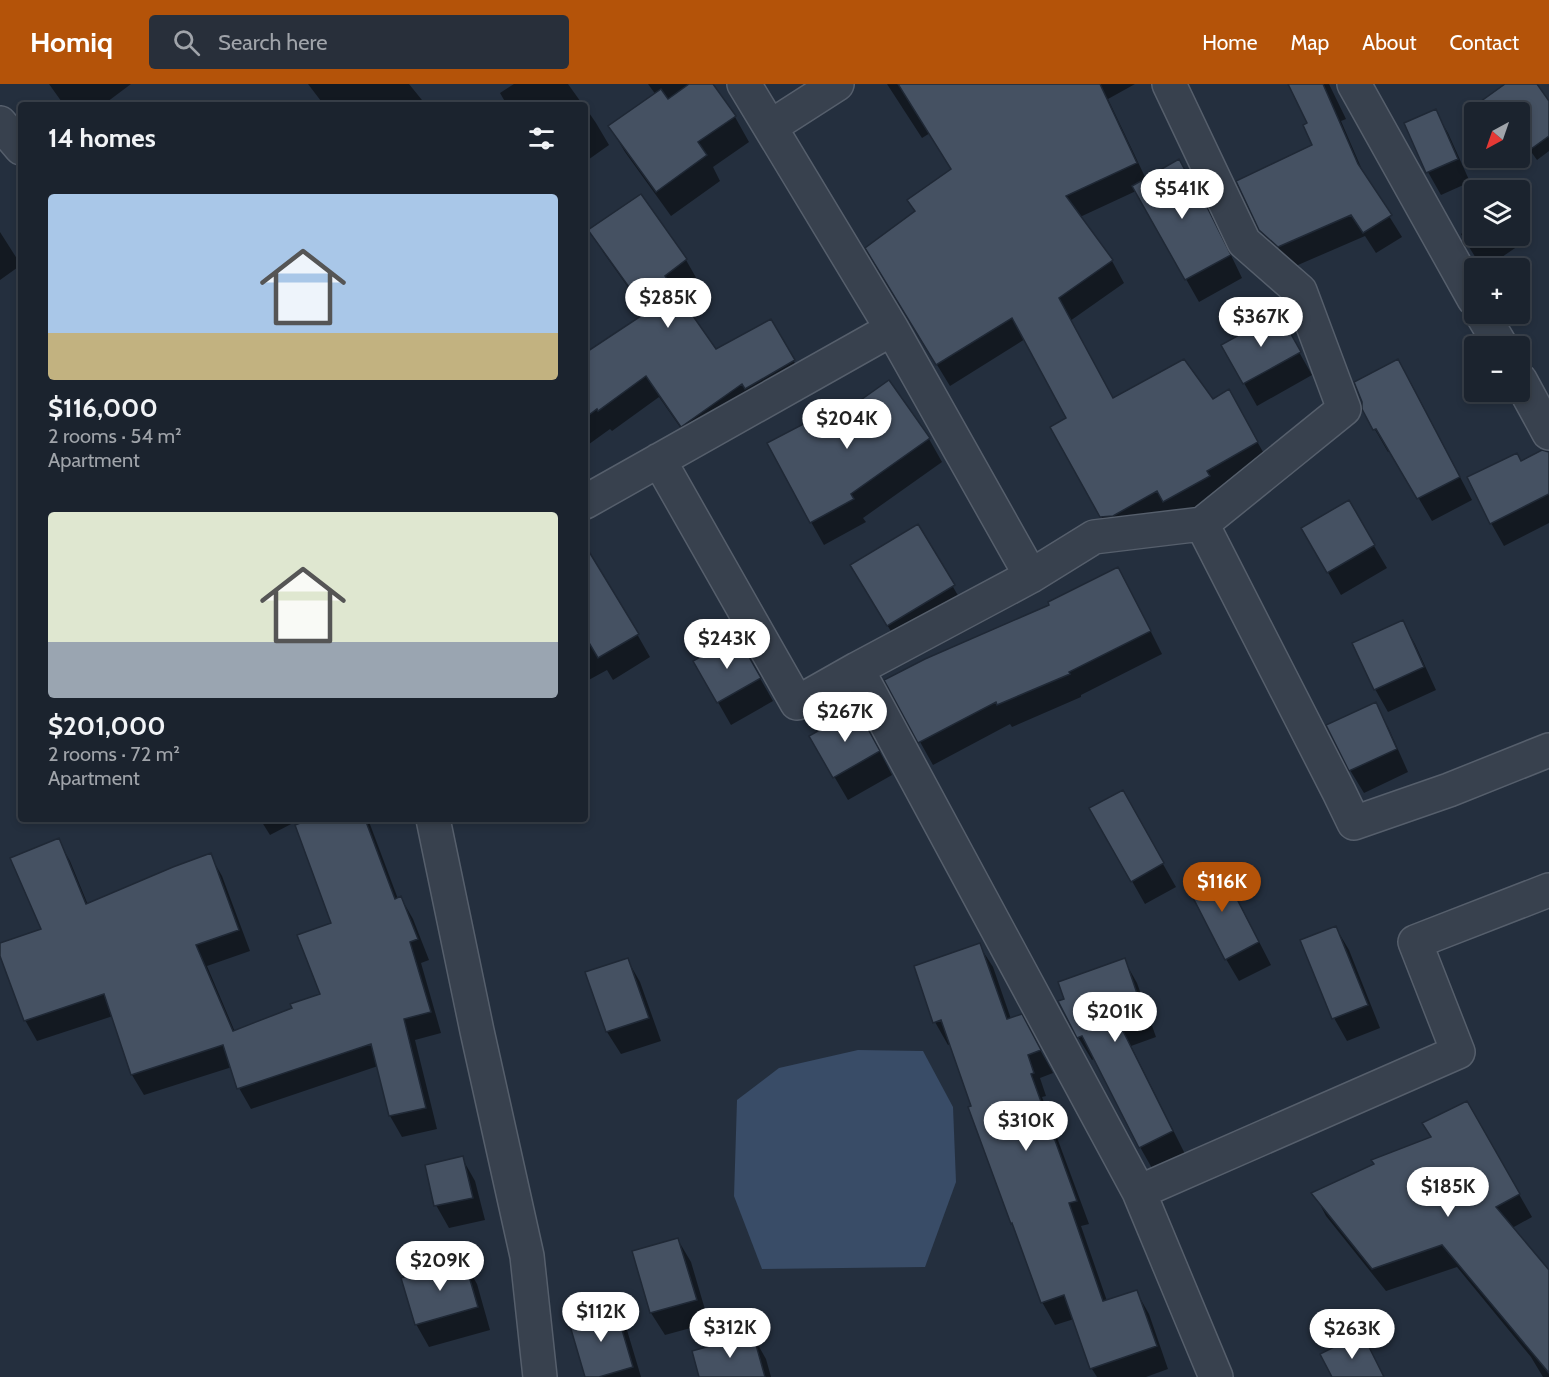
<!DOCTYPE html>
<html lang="en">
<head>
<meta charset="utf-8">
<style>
  body { margin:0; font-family:Cabin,sans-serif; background:#282f3a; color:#f1f3f6; height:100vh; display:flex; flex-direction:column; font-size:22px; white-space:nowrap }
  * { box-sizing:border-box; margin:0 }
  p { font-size:20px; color:#a0a4aa }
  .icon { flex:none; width:33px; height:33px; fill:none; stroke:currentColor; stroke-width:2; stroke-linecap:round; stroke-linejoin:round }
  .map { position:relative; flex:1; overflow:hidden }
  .sheet { position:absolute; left:18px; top:18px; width:570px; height:720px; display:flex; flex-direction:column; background:#1b232e; border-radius:6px; box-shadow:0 3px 9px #0003,0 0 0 2px #39404a }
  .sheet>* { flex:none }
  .needle { width:39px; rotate:220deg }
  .controls { position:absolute; left:1464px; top:18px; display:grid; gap:12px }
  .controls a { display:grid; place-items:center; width:66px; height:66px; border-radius:6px; background:#1b232e; box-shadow:0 3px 9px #0003,0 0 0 2px #39404a; font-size:30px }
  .price { position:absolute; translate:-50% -51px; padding:0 14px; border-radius:21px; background:#fff; color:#222; font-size:20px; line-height:39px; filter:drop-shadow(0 2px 3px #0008) }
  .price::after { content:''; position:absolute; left:50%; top:36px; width:18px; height:14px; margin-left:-9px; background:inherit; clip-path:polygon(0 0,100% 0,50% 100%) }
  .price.on { background:#b45309; color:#fff }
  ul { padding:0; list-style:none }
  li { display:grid; align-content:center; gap:12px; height:318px; padding:0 30px }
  li span { display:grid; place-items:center; height:186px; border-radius:6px; color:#555 }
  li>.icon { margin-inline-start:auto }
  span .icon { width:108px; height:108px; fill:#fffc; stroke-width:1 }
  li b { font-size:26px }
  h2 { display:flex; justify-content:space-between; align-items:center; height:72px; padding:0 30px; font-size:26px }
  header { display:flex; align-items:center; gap:36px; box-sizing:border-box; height:84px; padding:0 30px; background:#b45309; color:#fff }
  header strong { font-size:28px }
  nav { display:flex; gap:33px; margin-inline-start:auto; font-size:21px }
  .search { width:420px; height:54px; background:#282f3a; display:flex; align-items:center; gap:15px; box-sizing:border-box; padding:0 21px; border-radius:6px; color:#a0a4aa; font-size:22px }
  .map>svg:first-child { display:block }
  .water { fill:#394c67 }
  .shadow { fill:#0007 }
  .building { fill:#455162; stroke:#1f2835; stroke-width:1.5 }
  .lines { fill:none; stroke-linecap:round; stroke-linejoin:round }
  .minor-casing { stroke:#565f6c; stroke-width:36 }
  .minor { stroke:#38414e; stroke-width:33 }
</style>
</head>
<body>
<header>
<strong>Homiq</strong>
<div class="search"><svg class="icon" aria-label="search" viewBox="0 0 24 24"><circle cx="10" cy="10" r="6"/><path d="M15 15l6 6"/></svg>Search here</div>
<nav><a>Home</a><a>Map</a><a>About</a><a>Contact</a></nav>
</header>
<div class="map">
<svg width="1549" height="1293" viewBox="0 0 1549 1293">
  <rect width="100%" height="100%" fill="#242f3e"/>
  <path class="water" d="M858,966L923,967L953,1023L956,1098L925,1183L762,1185L734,1112L737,1016L779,984Z"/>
  <path class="shadow" d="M49,0H131L103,21H64Z
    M308,0H409L426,21H324Z
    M514,0H568L583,21H507L500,9Z
    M648,0H711L735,33L749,58L713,83L720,97L671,132L625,68L610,43L656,11Z
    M887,0H1135L1108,15L1146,95L1200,116L1201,115L1215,138L1242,194L1199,218L1136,107L1080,133L1112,177L1124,199L1070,237L1113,316L1213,317L1228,307L1270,380L1177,439L1114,455L1052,344L1068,335L1025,255L950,302L879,186L916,129L909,117L952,86L930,49L922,54Z
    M1290,0H1329L1346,35L1341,37L1366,95L1402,153L1376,169L1365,152L1291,184L1273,168L1261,146L1314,61L1309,40Z
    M1508,0H1535L1549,21V67L1537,76L1520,52V28H1502L1498,23Z
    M585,23L596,39L609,61L585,78Z
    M1435,27L1448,49L1470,98L1441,111L1428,88Z
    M640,112L686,176L698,197L677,212L716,267L770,237L806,298L694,363L659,313L612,347L610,345L585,363V273L647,230L603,168L590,147Z
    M1474,140V152H1512L1518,162L1486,184H1482L1461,150Z
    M0,148L21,181L0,196Z
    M1278,231L1312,291L1257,322L1223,262Z
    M888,298L929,355L942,378L863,434L866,438L824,461L811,438L817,349Z
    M1411,299L1472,416L1432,437L1391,367L1388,368L1363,325Z
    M1549,371V439L1504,462L1491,439L1521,378Z
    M1348,418L1387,484L1341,511L1303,445Z
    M917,442L966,525L901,564L865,504Z
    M585,482L637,550L650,573L613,596L607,586L585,598Z
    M1131,508L1162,570L1081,611V613L1012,643L1010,640L933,681L886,597Z
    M1402,537L1415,560L1436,606L1388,628L1375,605Z
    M737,554L773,617L731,641L695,578Z
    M1375,620L1388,643L1408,688L1364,709L1350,686Z
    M870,649L892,691L848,716L811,653Z
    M1122,708L1176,803L1145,820L1091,725Z
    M260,735H368L398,815L401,814L413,835L429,876L421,879L441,949L415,956L437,1045L402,1053L390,1032L378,982L251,1025L239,1004L232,983L144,1011L132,991L113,932L37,957L25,936L0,868V861L43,846L58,756L70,777L88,821L210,771L222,792L250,867L207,882L235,948L294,925L322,911L333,839L295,738L270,751Z
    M1233,807L1271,881L1239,897L1226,875Z
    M1336,844L1349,866L1380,944L1347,957L1334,934L1302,857Z
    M979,861L993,883L1011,935L1034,955L1053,989L1040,994L1046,1012L1042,1013L1089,1140L1081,1142L1107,1217L1136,1207L1149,1230L1168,1285L1146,1293H1097L1092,1285L1074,1235L1055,1241L1042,1218L951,960L948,961L935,938Z
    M627,875L640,898L661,957L621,970L607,948L587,889Z
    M1124,876L1137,899L1156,953L1131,962L1185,1070L1153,1086L1140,1063L1095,974L1092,976L1078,953Z
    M1467,1019L1532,1133L1512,1144L1549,1189V1293H1543L1531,1273L1457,1183L1386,1207L1326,1132L1314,1109L1432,1054Z
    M462,1074L475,1097L485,1136L449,1144L436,1121Z
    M678,1156L691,1178L709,1239L665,1251L651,1229L633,1168Z
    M464,1177L477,1200L490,1246L429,1263L416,1240Z
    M614,1223L627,1246L641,1293H586Z
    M753,1252L766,1275L771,1293H701Z"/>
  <path class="building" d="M689,0H713L736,32L698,58L707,71L656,108L608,42L661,5L668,15Z
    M898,0H1100L1137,79L1066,112L1113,176L1059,214L1113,314L1184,275L1213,315L1229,305L1258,358L1207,387L1210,392L1163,418L1157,407L1113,432L1100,433L1050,343L1066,334L1012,234L936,281L865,164L915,127L907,116L951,85Z
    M1288,0H1323L1358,80L1392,131L1363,149L1351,131L1278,163L1259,146L1236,97L1312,61L1303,41L1307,39Z
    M1505,0H1537L1549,17V52L1520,73V28H1466Z
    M1436,25L1458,75L1426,89L1404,39Z
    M1179,75L1200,114L1202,113L1231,171L1185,196L1132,102Z
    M641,110L687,175L665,192L716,265L771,235L795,276L745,305L742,300L681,343L646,292L598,327L597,325L585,334V269L647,228L588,146Z
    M1279,229L1301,268L1243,300L1221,261Z
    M1398,275L1460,393L1417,415L1376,345L1373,346L1362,325V318L1354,298Z
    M889,296L930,354L851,410L854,415L810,439L767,359L811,336L817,347Z
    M1542,366L1549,368V410L1490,440L1467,393L1517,369L1521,377Z
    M1349,416L1375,461L1327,489L1301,444Z
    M918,440L955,501L887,542L850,481Z
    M585,461L639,550L598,574L585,552Z
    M1118,483L1151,547L1069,588L1070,590L997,621L996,618L918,659L884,596L925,575L1049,521L1048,518Z
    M1403,536L1424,583L1374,606L1352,559Z
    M737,552L761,594L717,619L693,577Z
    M1376,618L1397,665L1349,687L1326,641Z
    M857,625L880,667L833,694L809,652Z
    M1123,706L1164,779L1131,798L1089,724Z
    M311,735H365L395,815L401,812L418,855L410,858L431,928L404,935L426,1024L389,1032L371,960L237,1005L223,961L131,991L104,910L24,937L0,872V859L41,845L10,774L59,754L86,820L173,783L211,769L239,846L196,861L233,947L292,924L290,920L320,910L297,851L331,839L295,741Z
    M1220,782L1259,858L1225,876L1186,800Z
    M1336,842L1368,921L1332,935L1300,856Z
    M980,859L1007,935L1022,930L1041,966L1028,971L1034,989L1031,990L1077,1117L1069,1119L1103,1217L1137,1206L1157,1262L1090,1285L1064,1211L1041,1219L1012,1139L1011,1140L968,1023L971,1022L941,936L933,939L914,882Z
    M628,874L649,934L606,948L585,888Z
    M1125,874L1144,930L1119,939L1173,1047L1139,1064L1082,952L1077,954L1058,917L1064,915L1058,898Z
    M1467,1017L1520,1110L1496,1123L1549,1186V1289L1442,1161L1372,1185L1311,1109L1374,1080L1371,1076L1431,1053L1422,1039Z
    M463,1072L473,1114L434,1122L425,1081Z
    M678,1154L697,1216L650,1229L632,1167Z
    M464,1175L478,1223L415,1241L401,1194Z
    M615,1222L633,1283L599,1293H585L568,1235Z
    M1362,1249L1384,1293H1332L1320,1270Z
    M753,1250L765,1293H699L692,1267Z"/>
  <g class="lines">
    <g class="minor-casing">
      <path id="minor" d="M1169,0L1244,158L1300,207L1344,325L1202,440
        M1354,0L1474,215
        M0,39L21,64
        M770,43L837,0
        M1482,230L1501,262
        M892,245L1031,492L1094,453L1202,440L1339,708L1354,739L1449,706L1549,666
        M1520,296L1549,349
        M659,376L797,619L857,585L1139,1108L1458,968L1415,858L1549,806
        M585,418L892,245L744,0
        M857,585L1031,492
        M433,735L477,947L527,1172L540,1293
        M1139,1108L1216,1293"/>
    </g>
    <use href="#minor" class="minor"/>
  </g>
</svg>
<div class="controls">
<a><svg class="needle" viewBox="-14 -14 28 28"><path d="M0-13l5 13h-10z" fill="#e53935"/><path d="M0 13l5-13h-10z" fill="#a0a4aa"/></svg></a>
<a><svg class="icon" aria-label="layers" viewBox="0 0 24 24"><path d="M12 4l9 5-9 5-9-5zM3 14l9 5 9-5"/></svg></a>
<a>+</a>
<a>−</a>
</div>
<b class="price" style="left:1182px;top:136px">$541K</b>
<b class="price" style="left:668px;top:245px">$285K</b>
<b class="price" style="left:1261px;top:264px">$367K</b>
<b class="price" style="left:847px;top:366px">$204K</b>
<b class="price" style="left:727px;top:586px">$243K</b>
<b class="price" style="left:845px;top:659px">$267K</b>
<b class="price on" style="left:1222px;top:829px">$116K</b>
<b class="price" style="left:1115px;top:959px">$201K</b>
<b class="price" style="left:1026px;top:1068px">$310K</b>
<b class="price" style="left:1448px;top:1134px">$185K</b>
<b class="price" style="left:440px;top:1208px">$209K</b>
<b class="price" style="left:601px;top:1259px">$112K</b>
<b class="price" style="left:730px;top:1275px">$312K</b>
<b class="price" style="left:1352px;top:1276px">$263K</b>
<section class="sheet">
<h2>14 homes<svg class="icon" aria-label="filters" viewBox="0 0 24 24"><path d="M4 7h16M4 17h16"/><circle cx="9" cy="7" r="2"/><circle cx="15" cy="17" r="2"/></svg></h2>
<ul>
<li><span style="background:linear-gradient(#a9c7e8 75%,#c2b280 0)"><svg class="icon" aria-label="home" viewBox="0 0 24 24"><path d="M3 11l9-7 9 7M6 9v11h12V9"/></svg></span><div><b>$116,000</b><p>2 rooms · 54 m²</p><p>Apartment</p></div></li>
<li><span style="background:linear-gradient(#dfe7d0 70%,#9aa5b1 0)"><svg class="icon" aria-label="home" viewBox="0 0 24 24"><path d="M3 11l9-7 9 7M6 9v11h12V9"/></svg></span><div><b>$201,000</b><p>2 rooms · 72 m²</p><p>Apartment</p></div></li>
</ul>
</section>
</div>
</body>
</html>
